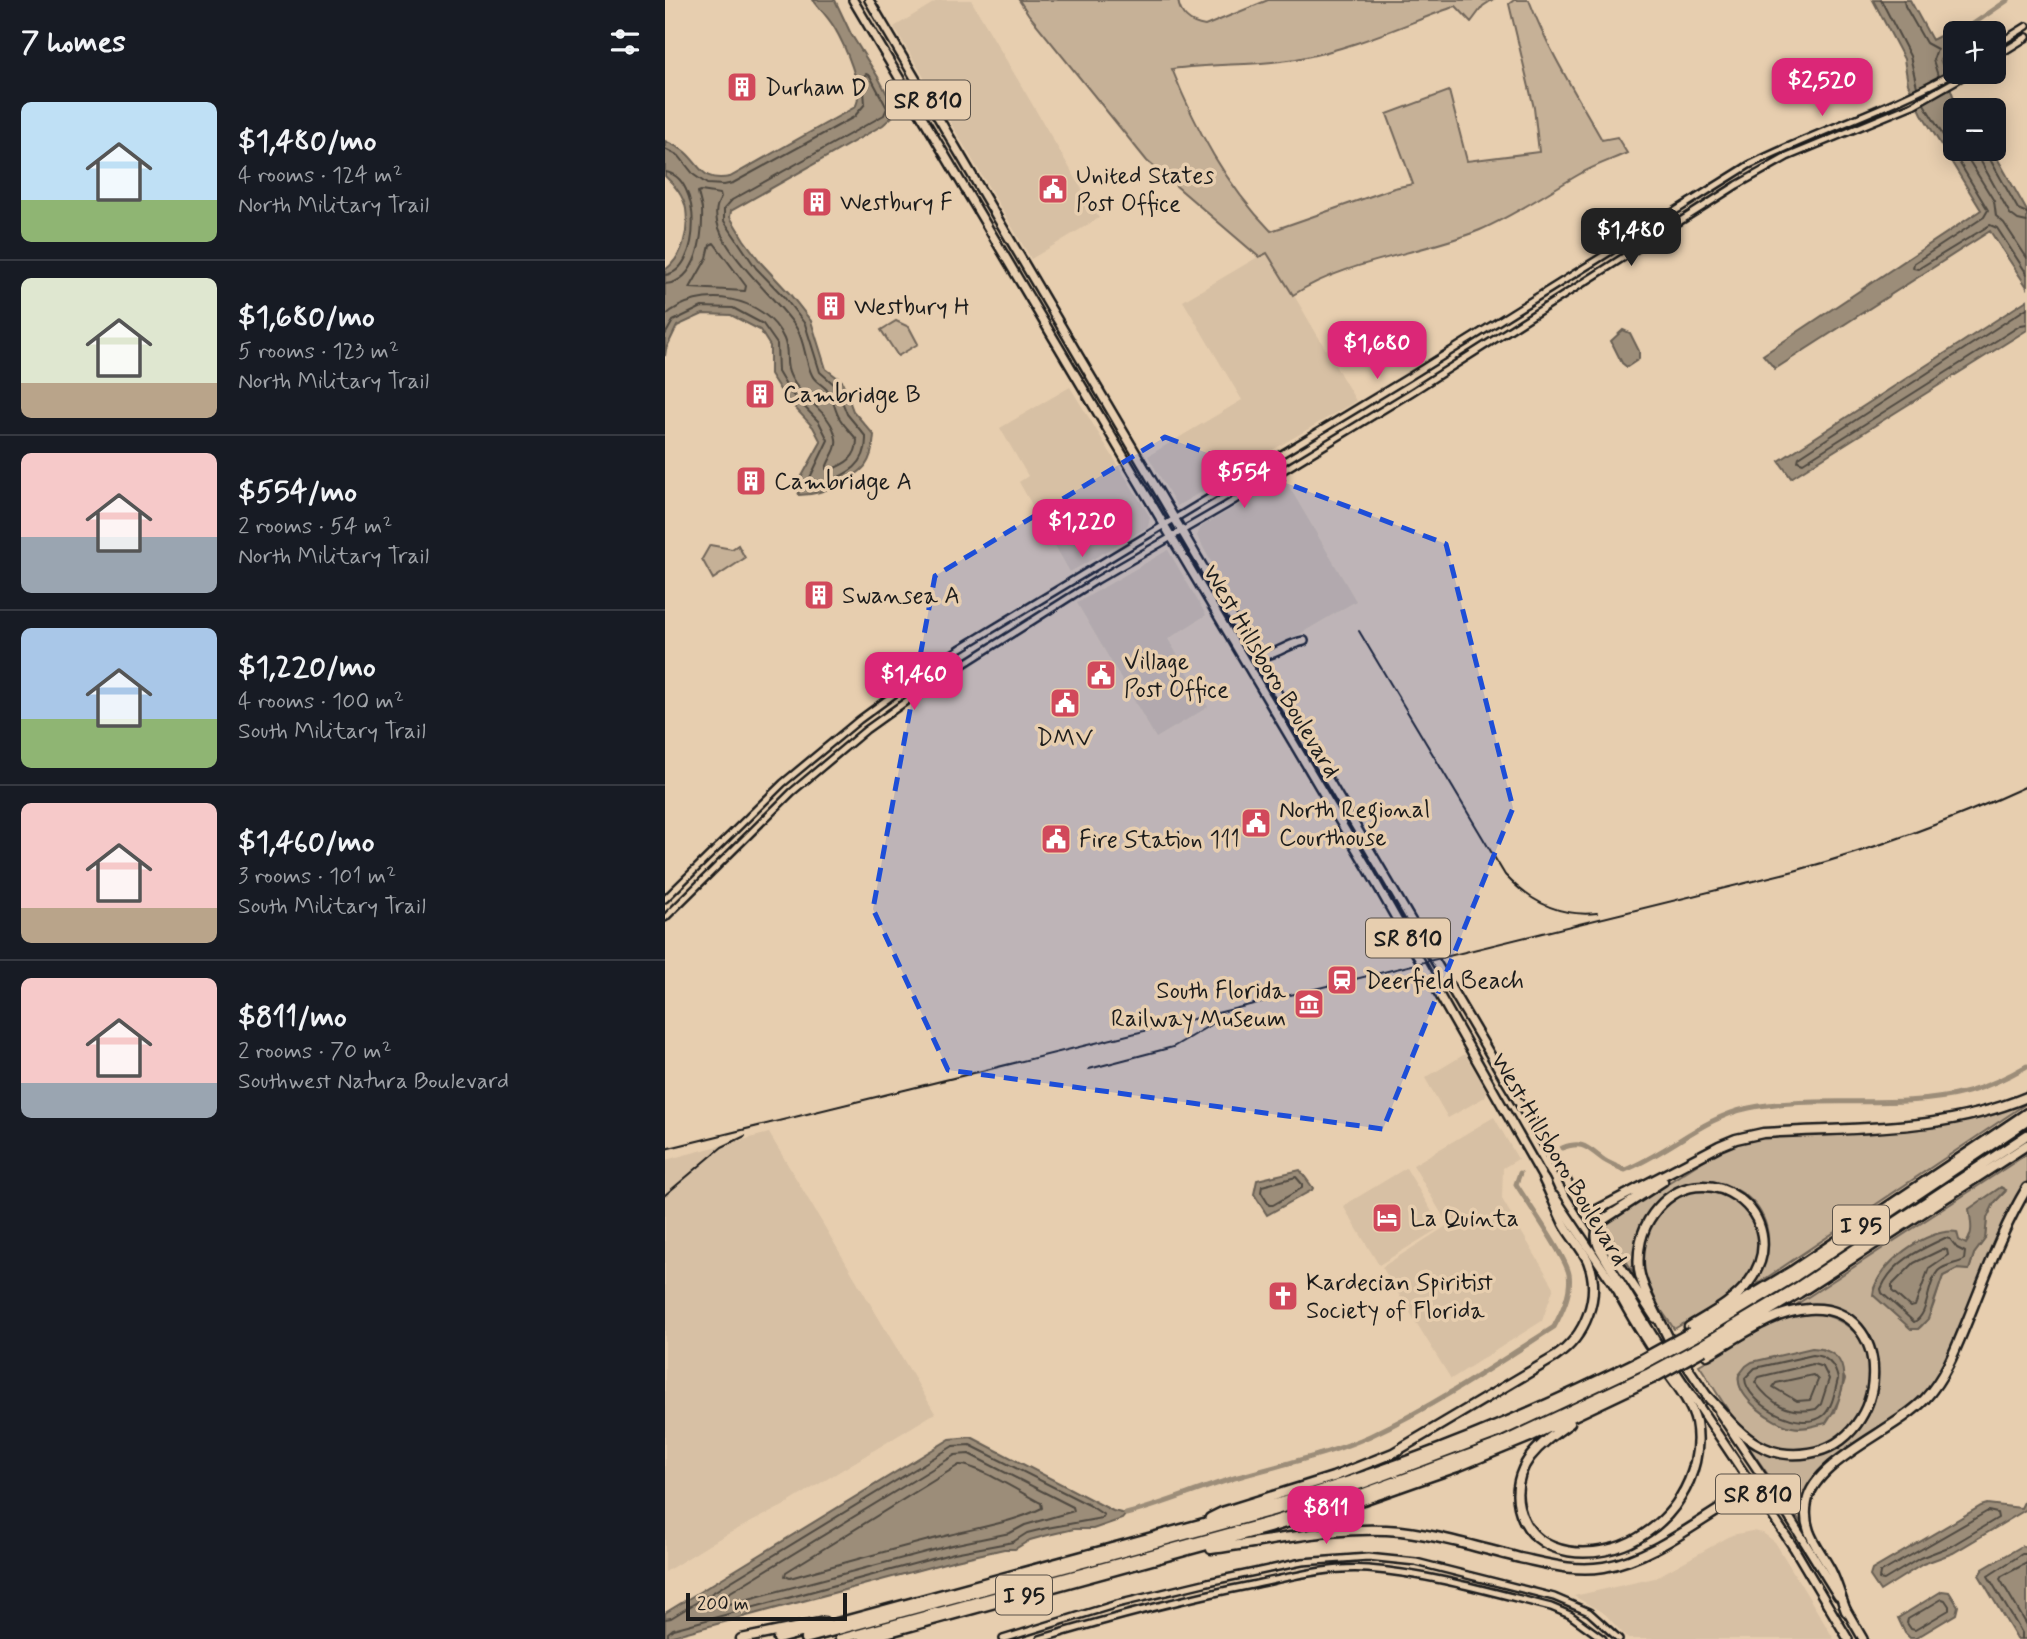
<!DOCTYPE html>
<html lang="en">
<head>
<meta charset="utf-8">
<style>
  body { margin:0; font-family:Mynerve,sans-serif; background:#242831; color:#f1f3f6; height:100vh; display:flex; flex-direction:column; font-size:26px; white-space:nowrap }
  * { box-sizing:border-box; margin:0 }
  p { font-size:23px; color:#9ea1a6 }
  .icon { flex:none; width:38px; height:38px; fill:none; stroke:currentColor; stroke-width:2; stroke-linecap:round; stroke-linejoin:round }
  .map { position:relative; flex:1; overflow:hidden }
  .side { display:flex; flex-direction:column; background:#171b24; width:665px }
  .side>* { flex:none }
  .fabs { position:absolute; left:1278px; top:21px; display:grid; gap:14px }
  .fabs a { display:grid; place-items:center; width:63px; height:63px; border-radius:10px; background:#171b24; box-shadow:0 4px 18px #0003; font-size:35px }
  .scale { position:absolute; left:21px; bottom:18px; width:161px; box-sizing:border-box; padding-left:7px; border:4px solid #1c1c1c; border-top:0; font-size:19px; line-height:24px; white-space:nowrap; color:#1c1c1c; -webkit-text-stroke:5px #e7ceaf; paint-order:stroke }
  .price { position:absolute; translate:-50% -60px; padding:0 16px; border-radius:14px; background:#db2777; color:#fff; font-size:23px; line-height:46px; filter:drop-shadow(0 2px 4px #0008) }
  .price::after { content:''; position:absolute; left:50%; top:42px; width:21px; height:16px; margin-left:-10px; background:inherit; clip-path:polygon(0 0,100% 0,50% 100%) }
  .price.selected { background:#222; color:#fff }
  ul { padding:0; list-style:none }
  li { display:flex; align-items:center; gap:21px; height:175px; padding:0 21px }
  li+li { border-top:2px solid #363941 }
  li span { display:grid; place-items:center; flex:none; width:196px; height:140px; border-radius:10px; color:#555 }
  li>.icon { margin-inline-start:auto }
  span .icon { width:84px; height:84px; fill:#fffc; stroke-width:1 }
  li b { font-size:30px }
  h2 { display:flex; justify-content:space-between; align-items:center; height:84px; padding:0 21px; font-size:30px }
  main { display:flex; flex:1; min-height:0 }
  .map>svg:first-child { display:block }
  .built { fill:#d7c0a4 }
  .green { fill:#c6b197; stroke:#71665a; stroke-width:2; fill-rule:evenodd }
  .water { fill:#9c8d79; stroke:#696054; stroke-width:2 }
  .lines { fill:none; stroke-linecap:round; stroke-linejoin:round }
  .shore { stroke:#4f4941; stroke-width:2 }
  .canal { stroke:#9c8d79; stroke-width:5 }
  .tertiary-casing { stroke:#1c1c1c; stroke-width:10 }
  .primary-casing { stroke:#1c1c1c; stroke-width:12 }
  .motorway-casing { stroke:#1c1c1c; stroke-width:13 }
  .tertiary { stroke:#e7ceaf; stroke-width:5 }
  .primary { stroke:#e7ceaf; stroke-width:7 }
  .motorway { stroke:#e7ceaf; stroke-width:8 }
  .rail { stroke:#1c1c1c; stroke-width:2 }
  .motorway-bridge-casing { stroke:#1c1c1c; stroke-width:13; stroke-linecap:butt }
  .motorway-bridge { stroke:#e7ceaf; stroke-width:8 }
  .marked { fill:#1d4ed8; fill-opacity:0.2; stroke:#1d4ed8; stroke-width:5; stroke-dasharray:14 9; stroke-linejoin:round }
  .labels { text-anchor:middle; stroke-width:7; stroke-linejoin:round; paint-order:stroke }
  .shield { fill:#e7ceaf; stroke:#595148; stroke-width:2 }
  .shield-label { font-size:23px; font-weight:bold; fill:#1c1c1c }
  .poi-label { font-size:24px; fill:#1c1c1c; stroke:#e7ceaf; text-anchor:start }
  .street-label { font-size:24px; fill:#1c1c1c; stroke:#e7ceaf }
</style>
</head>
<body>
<main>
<section class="side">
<h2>7 homes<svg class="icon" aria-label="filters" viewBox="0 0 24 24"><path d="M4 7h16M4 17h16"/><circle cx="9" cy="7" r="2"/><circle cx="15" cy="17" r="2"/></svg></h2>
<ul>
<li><span style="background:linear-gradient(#bfe0f5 70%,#8fb573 0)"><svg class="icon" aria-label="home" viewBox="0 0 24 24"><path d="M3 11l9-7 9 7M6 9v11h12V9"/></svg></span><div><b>$1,480/mo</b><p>4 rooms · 124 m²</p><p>North Military Trail</p></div></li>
<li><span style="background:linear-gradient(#dfe7d0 75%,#b9a48a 0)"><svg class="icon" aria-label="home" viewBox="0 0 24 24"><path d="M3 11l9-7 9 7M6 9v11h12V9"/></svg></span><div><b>$1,680/mo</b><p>5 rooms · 123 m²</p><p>North Military Trail</p></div></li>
<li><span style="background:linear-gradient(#f6c9c9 60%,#9aa5b1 0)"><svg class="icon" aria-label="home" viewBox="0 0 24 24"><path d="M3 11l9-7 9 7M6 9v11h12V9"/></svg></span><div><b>$554/mo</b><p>2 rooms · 54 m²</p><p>North Military Trail</p></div></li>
<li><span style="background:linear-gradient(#a9c7e8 65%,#8fb573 0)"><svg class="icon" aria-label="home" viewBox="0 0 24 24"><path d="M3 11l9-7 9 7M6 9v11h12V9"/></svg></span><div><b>$1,220/mo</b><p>4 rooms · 100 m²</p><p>South Military Trail</p></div></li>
<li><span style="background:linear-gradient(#f6c9c9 75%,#b9a48a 0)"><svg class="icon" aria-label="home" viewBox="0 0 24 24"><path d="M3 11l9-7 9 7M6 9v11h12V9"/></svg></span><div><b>$1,460/mo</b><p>3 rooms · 101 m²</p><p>South Military Trail</p></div></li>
<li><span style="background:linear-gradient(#f6c9c9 75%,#9aa5b1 0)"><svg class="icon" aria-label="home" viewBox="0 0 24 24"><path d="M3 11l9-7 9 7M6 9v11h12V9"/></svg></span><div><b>$811/mo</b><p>2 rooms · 70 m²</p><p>Southwest Natura Boulevard</p></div></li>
</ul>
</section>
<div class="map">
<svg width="1362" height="1639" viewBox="0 0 1362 1639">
  <rect width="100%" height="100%" fill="#e7ceaf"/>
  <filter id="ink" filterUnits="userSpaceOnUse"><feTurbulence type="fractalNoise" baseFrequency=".0143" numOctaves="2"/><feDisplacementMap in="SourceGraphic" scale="14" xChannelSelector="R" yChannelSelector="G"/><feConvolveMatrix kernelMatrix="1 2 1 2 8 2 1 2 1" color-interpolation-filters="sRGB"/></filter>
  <g filter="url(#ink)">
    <path class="built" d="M273,0H306L434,218L366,259L229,27Z
      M603,251L691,401L512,506L483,456L577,400L518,301Z
      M405,387L485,517L483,527L405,572L354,482L363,476L335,428Z
      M619,478L691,601L604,652L595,651L532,536L536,527Z
      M503,550L541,615L503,639L543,707L491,738L412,603Z
      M800,1054L822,1091L820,1097L783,1118L760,1078Z
      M829,1117L853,1159L838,1168L837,1199L889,1287L877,1321L786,1379L717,1267L783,1225L748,1165Z
      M104,1133L270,1413L118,1506L55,1538L0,1572V1160Z
      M741,1168L776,1227L714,1265L678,1206Z
      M1087,1531L1098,1533L1110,1542L1169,1639H963L940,1614L909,1596L990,1578L1067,1535Z"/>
    <path class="green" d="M354,0H513C515,15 525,24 540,26L603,0H827L818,6L806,22L791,6C738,25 687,49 631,59C590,66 549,63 507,69C531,129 561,185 606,231L729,188L748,184L722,114L784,91L802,161L874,152L869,108L844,4L849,0H864C883,50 911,94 937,140L952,137L962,153C946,160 928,166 913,175C880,194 850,215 815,230C754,255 684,259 628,295L602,253L594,257L482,161L364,15Z
      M231,321L244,327L253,344L233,356L216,330Z
      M45,545L67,549L73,545L80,558L48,579L37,559Z
      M1362,1100V1103L1082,1291C1089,1278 1101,1265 1103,1249C1109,1175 1008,1158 978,1223C975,1230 969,1240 970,1248C970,1258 973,1269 973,1280L938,1224L1063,1145L1098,1135L1286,1124L1329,1112Z
      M1362,1154V1184L1343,1214L1280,1366L1254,1401L1148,1482L1139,1527L1079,1440C1094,1449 1107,1451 1125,1453C1132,1454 1140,1456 1146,1455C1240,1444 1237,1284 1126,1308ZM1339,1193L1329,1203L1322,1218L1320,1239L1309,1254L1304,1270L1292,1269L1278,1276C1271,1293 1268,1318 1253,1329L1209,1288C1227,1246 1254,1248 1294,1240L1300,1245C1307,1235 1310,1223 1304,1213C1313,1201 1325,1197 1339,1193Z
      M1045,1189L1071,1198L1090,1220L1095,1243L1092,1265L1076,1286L1063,1298L1009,1329C1001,1316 989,1302 983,1288C969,1252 980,1211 1018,1193C1026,1189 1036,1190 1045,1189Z
      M1145,1312C1188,1318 1212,1346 1202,1389C1201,1396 1200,1404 1197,1410C1182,1442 1133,1461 1101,1446C1071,1432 1052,1391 1034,1365L1109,1322L1122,1317ZM1158,1349L1165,1353L1180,1379L1170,1412L1128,1427L1124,1426C1107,1418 1070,1398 1074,1375Z"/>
    <path class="water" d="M148,0H170L186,34L213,77L230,109L227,117L218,125L66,211L65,217L79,240L97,264L124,293L146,321L161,369L177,381L188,411L209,435C207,465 199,472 172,485C159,491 149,495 134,495L132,485L156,442L148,427L119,396L105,374V346L95,330L66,315L38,314L12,326L1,349L0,356V270C18,257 24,231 21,209C19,197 9,184 0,176V141C6,144 14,147 20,152C37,167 36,182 65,177L190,107C201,91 178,42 169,27C163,17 155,9 148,0Z
      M1208,0H1245L1267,40L1292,27L1301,30V33H1290V48L1275,59L1290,101L1305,110H1290V149H1327L1362,211V287L1325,231L1110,369L1098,355L1316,210L1257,114L1243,84L1239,59Z
      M1362,300V330L1126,478L1114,461Z
      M958,330L965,333L974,351V359L962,367L957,363L946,341Z
      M635,1170L648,1188L647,1190L602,1215L589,1194L592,1180Z
      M1336,1187L1341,1190L1329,1203L1322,1218L1320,1239L1309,1254L1304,1270L1292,1269L1278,1276L1263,1319L1253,1329H1246L1208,1295C1210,1265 1263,1227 1292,1232L1294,1240L1301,1244C1309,1233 1306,1222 1304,1209Z
      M1147,1348C1193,1350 1180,1397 1161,1423C1151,1425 1139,1430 1127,1427C1108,1424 1070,1397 1074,1375L1081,1366L1087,1362Z
      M306,1437L448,1511L461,1514L457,1519L428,1529H409L383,1535L365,1540L350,1549H339L291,1560L0,1638V1613L285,1439Z
      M1362,1496V1509L1288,1553L1258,1564L1215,1591L1205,1576L1207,1570L1316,1506L1322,1504L1356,1508Z
      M1357,1546L1362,1548V1639H1352L1314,1575L1318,1569Z
      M1277,1591L1284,1592L1293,1606L1291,1614L1251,1638H1245L1240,1633L1233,1618Z"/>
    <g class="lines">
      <path class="shore" d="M1216,0L1245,56L1252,87
        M1239,0L1240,6L1261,43L1272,49L1268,60L1273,76
        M1259,104L1323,210L1319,217L1249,263L1248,268L1253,269L1325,225L1332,228L1362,274
        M0,149L14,156L29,175L42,184L59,185L68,183L189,117L200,104L198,77L201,74L205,76L222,108L219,115L67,200L59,209V221L91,268L119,297L140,324L155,372L171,386L182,414L201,437C202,471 175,476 149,488L141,486L163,440L154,422L125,392L113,372L112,344L98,324L68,308L37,307L8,321L0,335
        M1297,149L1329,201L1331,216L1339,223L1362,258
        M1312,149L1314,158L1345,214L1353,220L1362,222
        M1321,149L1322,154L1353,209L1362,213
        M0,172C37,176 37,271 0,275
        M49,243L81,286L80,291L25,288L42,258L45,245Z
        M0,284C33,282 38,234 37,209C36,203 34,198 33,192L36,191L55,194L56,198C30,235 115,298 132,329C140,343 140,361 147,375C150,382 157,384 162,390C169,398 169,410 175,419C180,427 187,433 192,440C192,458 180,464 165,470L161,469C163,459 173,450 171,439C168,415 143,403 130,384C116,363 126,356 119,339C100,295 34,285 0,316
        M1362,308L1134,457L1133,461L1138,463L1356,325L1362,324
        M631,1177L637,1184V1188L608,1205H604L596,1192L597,1186Z
        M1280,1238L1285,1239L1292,1248L1300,1252L1299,1260C1292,1264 1280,1264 1273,1271C1261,1284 1265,1314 1249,1322L1217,1293L1216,1289C1227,1262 1254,1250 1280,1238Z
        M1278,1249L1282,1250L1283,1255L1264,1268L1250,1306L1245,1307L1227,1291V1285L1249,1263Z
        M1148,1355C1162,1356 1170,1365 1173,1379C1170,1390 1168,1406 1159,1415C1137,1434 1081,1404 1080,1378L1090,1368Z
        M1148,1364L1158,1367L1164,1379L1156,1404L1151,1409C1124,1415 1106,1404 1090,1382L1094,1377Z
        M1148,1375L1153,1380L1145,1400L1132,1401L1108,1387L1111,1383Z
        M304,1454L408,1507L409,1511L360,1525L345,1533L287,1545L57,1606L53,1604L54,1599L290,1455Z
        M294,1465C309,1463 360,1495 376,1503L377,1508C349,1522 315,1527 284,1535C231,1548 178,1563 125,1578L120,1576L121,1572Z
        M1323,1511L1332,1513L1333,1518L1286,1546L1255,1558L1219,1580L1214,1579L1215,1573Z
        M1362,1563L1337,1576L1335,1579L1362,1625
        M1277,1599L1280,1600L1284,1606V1610L1250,1630L1246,1629L1242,1623L1243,1619Z
        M0,1619L6,1618L288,1446L305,1445L424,1505L439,1515L437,1518L382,1528L362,1533L348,1542L289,1553L8,1629L3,1633V1639
        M1357,1639V1633L1323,1576L1357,1554H1362"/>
      <path class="canal" d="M1295,33L1343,0
        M897,1148C919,1140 922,1148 939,1160C945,1164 953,1167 960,1170C1003,1153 1039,1117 1084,1108C1156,1094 1232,1111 1303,1092C1324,1086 1343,1077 1362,1066
        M461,1514C500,1504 535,1488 573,1477C618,1464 663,1455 705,1436C769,1406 830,1365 889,1327C897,1312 907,1292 904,1274C901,1257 862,1202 851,1184L855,1173"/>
      <g class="tertiary-casing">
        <path id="tertiary" d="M1328,47L1362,26
          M1328,58L1362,37
          M0,899L118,783L194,720L243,684L296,648L744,377L1084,165C1152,131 1224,109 1290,72
          M0,918L127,792L201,730L250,695L432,580L560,506L747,392L1072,185L1122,157L1248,105L1306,72
          M338,1639L452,1604L543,1582L637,1562L703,1557L751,1562L889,1597L924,1612L954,1639
          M375,1639C445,1618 516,1599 587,1585C625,1577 665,1566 703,1569C766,1574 826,1592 886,1607L905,1615L938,1639"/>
      </g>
      <g class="primary-casing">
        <path id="primary" d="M188,0L702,867L881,1183
          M204,0L839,1078L921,1213L990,1318
          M591,656C609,657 621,644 639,641
          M889,1196L957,1297
          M1016,1357L1045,1400
          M1005,1363L1129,1548L1183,1639
          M1054,1412L1119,1509L1173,1596
          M1179,1606L1198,1639"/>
      </g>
      <g class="motorway-casing">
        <path id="motorway" d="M921,1213L932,1210L1054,1146L1071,1139L1098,1133C1189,1127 1276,1133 1362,1097
          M1026,1332L1127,1271L1362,1113
          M1030,1337L1131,1276L1362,1121
          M1004,1339C995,1320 977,1290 974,1270C972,1251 976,1230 988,1214C1038,1145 1133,1217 1084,1282C1068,1303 1045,1314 1024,1327
          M1036,1345L1131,1288L1362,1135
          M1039,1350L1134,1293L1362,1145
          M997,1352L935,1249C930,1239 930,1229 938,1220L998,1181
          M1042,1396C1058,1412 1072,1433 1092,1444C1107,1453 1126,1456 1144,1453C1227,1440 1232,1304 1144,1309C1107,1311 1073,1338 1042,1355
          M905,1423C891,1433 876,1443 865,1457C854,1472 850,1490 854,1507C867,1561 934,1561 973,1538C990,1528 1005,1515 1015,1498C1029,1476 1036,1448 1031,1422C1026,1402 1011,1384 999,1367C983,1343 968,1320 955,1295
          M545,1518L557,1512L668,1477L728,1453L890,1357C920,1337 937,1296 923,1261C917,1248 906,1237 899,1224C892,1210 886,1194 879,1180
          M546,1549C611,1541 669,1525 736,1531C776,1536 816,1548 855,1558C883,1564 910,1572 939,1567C989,1558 1032,1521 1075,1497L1094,1495
          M1181,1611C1176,1598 1172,1583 1166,1571C1154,1548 1136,1531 1142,1502C1150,1460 1230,1431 1260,1399C1281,1376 1291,1348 1303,1319C1321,1275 1337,1229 1362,1188
          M76,1639L159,1622
          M113,1639L616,1502C740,1466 859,1418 975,1360
          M140,1639L608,1511L697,1484L833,1433L978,1365
          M175,1639L611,1520L696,1494L835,1443L984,1373
          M199,1639L604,1528L698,1500L792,1467L865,1437L987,1379"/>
      </g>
      <use href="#tertiary" class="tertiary"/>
      <use href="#primary" class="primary"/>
      <use href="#motorway" class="motorway"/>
      <path class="rail" d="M694,631L840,875C865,902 895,917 932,913
        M424,1069L508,1047L559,1017
        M0,1149L1129,871C1209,849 1286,821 1362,786
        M0,1195L57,1147L80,1136"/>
      <g class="motorway-bridge-casing">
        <path id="motorway-bridge" d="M975,1360L1026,1332
          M978,1365L1030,1337
          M984,1373L1036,1345
          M987,1379L1039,1350"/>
      </g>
      <use href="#motorway-bridge" class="motorway-bridge"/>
    </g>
  </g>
  <path class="marked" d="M500,437L781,544L848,808L718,1129L283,1070L208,909L270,576Z"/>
  <defs>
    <g id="building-square" transform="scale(1.575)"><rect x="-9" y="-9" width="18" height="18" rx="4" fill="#d1495b" stroke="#e7ceaf"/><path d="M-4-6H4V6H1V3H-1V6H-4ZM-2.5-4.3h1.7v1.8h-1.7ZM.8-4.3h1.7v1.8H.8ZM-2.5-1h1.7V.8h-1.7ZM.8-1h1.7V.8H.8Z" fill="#fff"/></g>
    <g id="civic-square" transform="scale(1.575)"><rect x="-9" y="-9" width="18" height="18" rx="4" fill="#d1495b" stroke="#e7ceaf"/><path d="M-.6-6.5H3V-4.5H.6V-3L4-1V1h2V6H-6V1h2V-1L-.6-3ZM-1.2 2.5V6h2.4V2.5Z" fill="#fff"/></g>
    <g id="station-square" transform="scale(1.575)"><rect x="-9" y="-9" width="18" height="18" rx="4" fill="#d1495b" stroke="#e7ceaf"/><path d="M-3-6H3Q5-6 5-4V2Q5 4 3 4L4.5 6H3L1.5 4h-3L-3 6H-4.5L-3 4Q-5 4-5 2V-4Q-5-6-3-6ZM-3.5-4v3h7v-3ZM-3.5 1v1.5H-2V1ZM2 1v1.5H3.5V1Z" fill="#fff"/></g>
    <g id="museum-square" transform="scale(1.575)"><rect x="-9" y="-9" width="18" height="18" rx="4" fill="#d1495b" stroke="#e7ceaf"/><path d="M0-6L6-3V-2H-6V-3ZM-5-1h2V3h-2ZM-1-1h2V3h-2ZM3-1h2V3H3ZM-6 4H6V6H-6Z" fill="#fff"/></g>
    <g id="hotel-square" transform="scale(1.575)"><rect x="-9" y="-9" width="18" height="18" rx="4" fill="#d1495b" stroke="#e7ceaf"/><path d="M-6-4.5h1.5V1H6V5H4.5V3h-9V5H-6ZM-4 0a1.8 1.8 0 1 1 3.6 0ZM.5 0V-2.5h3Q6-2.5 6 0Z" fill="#fff"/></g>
    <g id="church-square" transform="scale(1.575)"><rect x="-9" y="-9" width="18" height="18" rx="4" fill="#d1495b" stroke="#e7ceaf"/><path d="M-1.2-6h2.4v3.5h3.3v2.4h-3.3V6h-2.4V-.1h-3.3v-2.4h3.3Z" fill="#fff"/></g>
  </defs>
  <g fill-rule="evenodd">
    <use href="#building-square" x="77" y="87"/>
    <use href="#civic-square" x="388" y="189"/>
    <use href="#building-square" x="152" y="202"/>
    <use href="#building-square" x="166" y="306"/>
    <use href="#building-square" x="95" y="394"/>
    <use href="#building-square" x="86" y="481"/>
    <use href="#building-square" x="154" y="595"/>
    <use href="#civic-square" x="436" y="675"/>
    <use href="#civic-square" x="400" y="703"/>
    <use href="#civic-square" x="591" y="823"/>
    <use href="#civic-square" x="391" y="839"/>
    <use href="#station-square" x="677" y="980"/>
    <use href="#museum-square" x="644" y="1004"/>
    <use href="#hotel-square" x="722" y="1218"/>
    <use href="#church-square" x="618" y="1296"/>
  </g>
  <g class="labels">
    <g class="shield">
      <rect x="221" y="80.5" width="84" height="39" rx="5"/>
      <rect x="701" y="918.5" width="84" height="39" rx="5"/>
      <rect x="1168" y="1205.5" width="56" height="39" rx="5"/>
      <rect x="1051" y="1474.5" width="84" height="39" rx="5"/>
      <rect x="331" y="1575.5" width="56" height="39" rx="5"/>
    </g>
    <g class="shield-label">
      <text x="263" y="108">SR 810</text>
      <text x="743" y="946">SR 810</text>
      <text x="1196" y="1233">I 95</text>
      <text x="1093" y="1502">SR 810</text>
      <text x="359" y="1603">I 95</text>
    </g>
    <g class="poi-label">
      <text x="100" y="95">Durham D</text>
      <text x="411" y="183">United States<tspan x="411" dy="28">Post Office</tspan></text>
      <text x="175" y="210">Westbury F</text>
      <text x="189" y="314">Westbury H</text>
      <text x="118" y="402">Cambridge B</text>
      <text x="109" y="489">Cambridge A</text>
      <text x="177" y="603">Swansea A</text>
      <text x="459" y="669">Village<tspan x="459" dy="28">Post Office</tspan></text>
      <text x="400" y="745" text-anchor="middle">DMV</text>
      <text x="614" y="817">North Regional<tspan x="614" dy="28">Courthouse</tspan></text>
      <text x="414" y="847">Fire Station 111</text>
      <text x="700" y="988">Deerfield Beach</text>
      <text x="621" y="998" text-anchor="end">South Florida<tspan x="621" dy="28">Railway Museum</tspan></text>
      <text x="745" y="1226">La Quinta</text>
      <text x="641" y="1290">Kardecian Spiritist<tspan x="641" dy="28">Society of Florida</tspan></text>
    </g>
    <g class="street-label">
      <text transform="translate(607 671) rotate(59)" y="8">West Hillsboro Boulevard</text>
      <text transform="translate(895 1159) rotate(59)" y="8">West Hillsboro Boulevard</text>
    </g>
  </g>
</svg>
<div class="fabs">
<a>+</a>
<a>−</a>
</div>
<div class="scale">200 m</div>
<b class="price" style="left:1157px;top:118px">$2,520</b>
<b class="price selected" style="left:966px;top:268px">$1,480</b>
<b class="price" style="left:712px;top:381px">$1,680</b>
<b class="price" style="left:579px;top:510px">$554</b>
<b class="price" style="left:417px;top:559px">$1,220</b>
<b class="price" style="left:249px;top:712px">$1,460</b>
<b class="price" style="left:661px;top:1546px">$811</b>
</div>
</main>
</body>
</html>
